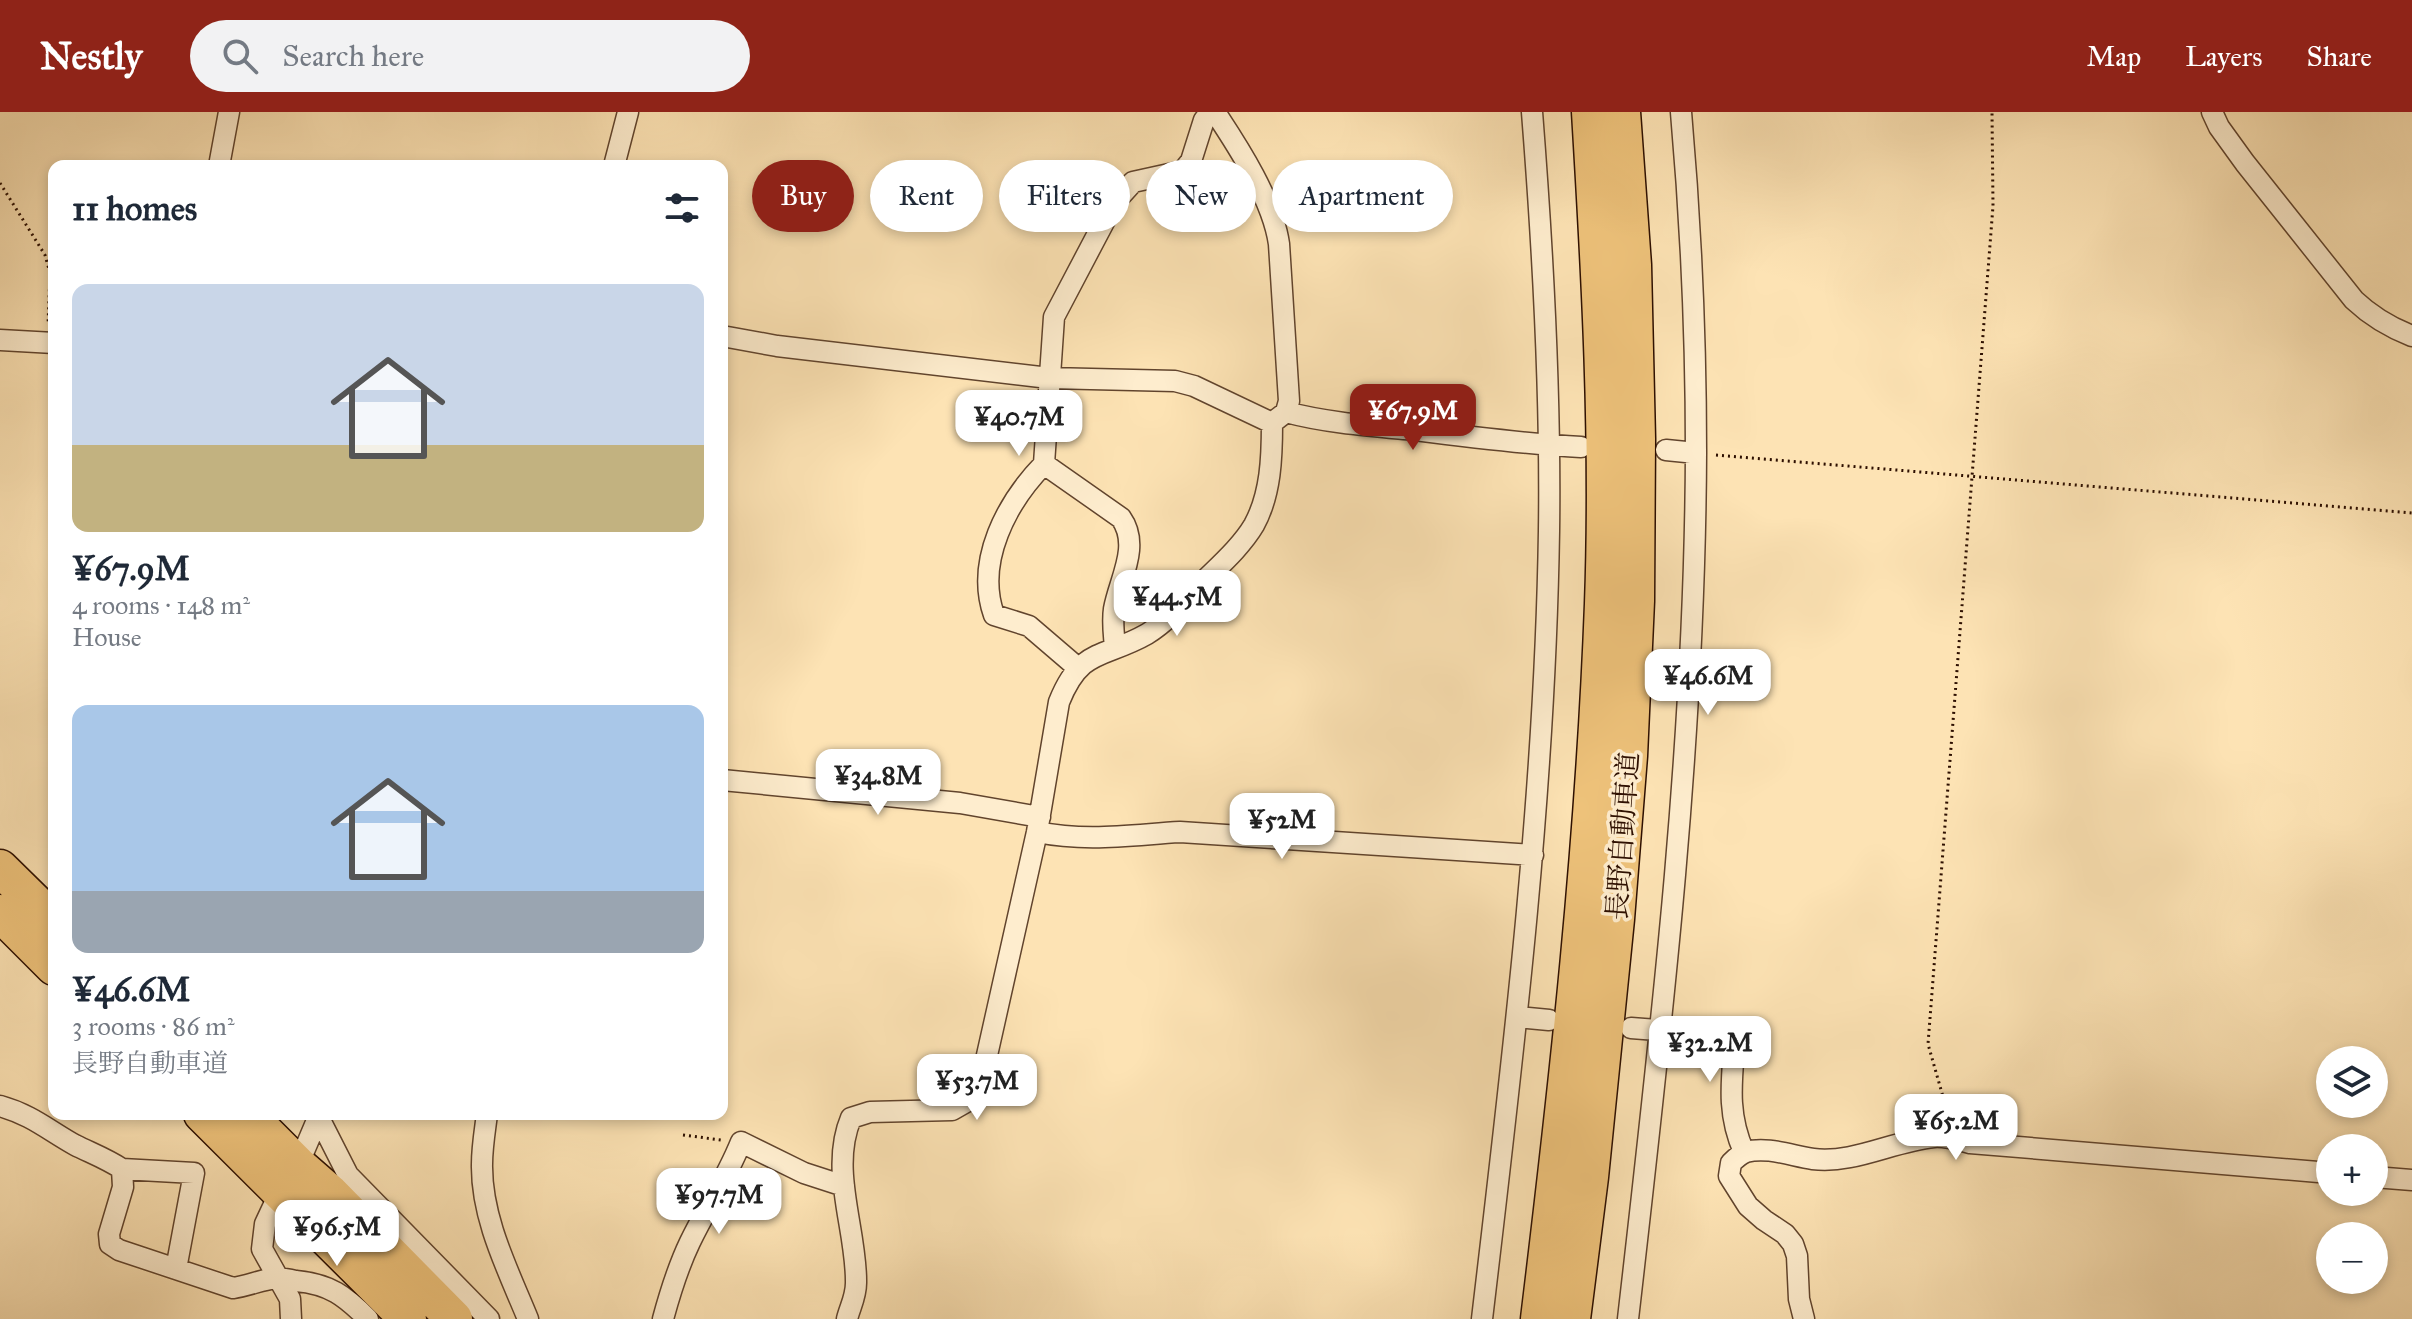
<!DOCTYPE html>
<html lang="en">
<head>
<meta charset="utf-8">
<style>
  body { margin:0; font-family:"IM FELL Great Primer","Noto Serif JP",serif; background:#f2f2f3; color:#1f2937; height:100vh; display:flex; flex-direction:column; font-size:30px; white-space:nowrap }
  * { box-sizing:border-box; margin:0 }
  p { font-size:26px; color:#747a83 }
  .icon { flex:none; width:44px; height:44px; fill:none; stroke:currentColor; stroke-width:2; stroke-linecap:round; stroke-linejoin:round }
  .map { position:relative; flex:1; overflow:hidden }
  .details { position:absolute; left:48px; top:48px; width:680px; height:960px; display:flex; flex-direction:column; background:#fff; border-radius:16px; box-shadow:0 4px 12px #0003 }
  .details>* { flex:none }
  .hud { position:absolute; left:752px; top:48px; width:760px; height:72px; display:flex; gap:16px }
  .controls { position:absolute; left:2316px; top:934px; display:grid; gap:16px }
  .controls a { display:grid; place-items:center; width:72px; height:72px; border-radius:50%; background:#fff; box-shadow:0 4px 12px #0003; font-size:40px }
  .price { position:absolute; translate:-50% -68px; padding:0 18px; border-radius:16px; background:#fff; color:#222; font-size:26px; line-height:52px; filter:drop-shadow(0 2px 4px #0008) }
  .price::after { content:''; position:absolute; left:50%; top:48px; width:24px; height:18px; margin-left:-12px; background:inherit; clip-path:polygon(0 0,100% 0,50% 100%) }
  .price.selected { background:#8f2418; color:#fff }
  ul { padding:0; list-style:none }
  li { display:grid; align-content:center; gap:16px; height:424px; padding:0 24px }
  li span { display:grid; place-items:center; height:248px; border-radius:16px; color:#555 }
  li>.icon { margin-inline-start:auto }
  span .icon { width:144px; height:144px; fill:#fffc; stroke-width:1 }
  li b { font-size:34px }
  h2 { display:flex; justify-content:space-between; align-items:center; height:96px; padding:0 24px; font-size:34px }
  .pill { padding:0 28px; border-radius:36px; background:#fff; box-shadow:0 4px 12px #0003; font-size:28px; line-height:72px }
  .pill.selected { background:#8f2418; color:#fff }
  header { display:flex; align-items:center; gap:48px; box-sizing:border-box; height:112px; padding:0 40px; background:#8f2418; color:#fff }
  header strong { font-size:38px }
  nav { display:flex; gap:44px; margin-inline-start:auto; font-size:28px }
  .search { width:560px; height:72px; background:#f2f2f3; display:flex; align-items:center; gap:20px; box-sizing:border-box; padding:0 28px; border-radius:44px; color:#747a83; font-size:30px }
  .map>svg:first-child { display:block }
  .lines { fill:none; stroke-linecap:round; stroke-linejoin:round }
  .street-casing { stroke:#61442d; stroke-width:23 }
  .highway-casing { stroke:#2d0f00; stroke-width:39 }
  .path { stroke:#2d0f00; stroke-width:3; stroke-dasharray:2 4; stroke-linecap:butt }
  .street { stroke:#feedce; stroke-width:20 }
  .highway { stroke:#eec27a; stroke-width:36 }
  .labels { text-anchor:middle; stroke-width:7; stroke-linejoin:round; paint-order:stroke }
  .street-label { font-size:28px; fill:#2d0f00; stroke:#feedce }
</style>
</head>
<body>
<header>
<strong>Nestly</strong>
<div class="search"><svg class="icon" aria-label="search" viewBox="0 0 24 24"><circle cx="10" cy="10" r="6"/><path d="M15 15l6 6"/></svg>Search here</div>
<nav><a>Map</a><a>Layers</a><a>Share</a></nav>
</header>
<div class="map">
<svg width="2412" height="1207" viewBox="0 0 2412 1207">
  <rect width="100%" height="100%" fill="#fde3b4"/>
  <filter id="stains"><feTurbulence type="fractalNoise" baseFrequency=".0025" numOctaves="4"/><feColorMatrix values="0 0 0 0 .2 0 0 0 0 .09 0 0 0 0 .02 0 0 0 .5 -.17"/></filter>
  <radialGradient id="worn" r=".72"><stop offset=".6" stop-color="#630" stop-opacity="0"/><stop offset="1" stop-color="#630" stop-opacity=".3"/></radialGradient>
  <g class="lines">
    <g class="street-casing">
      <path id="street" d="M2212,0L2219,15L2245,51L2354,188C2372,205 2389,215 2412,224
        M219,54L229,0
        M614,54L628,0
        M722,224L777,234L1049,266L1175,269L1194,274L1272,311
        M0,228L54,231
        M1286,300C1327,311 1372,314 1415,318C1470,325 1525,332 1581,335
        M1666,338L1696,341
        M1044,352L1054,205L1114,91L1133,70L1183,59L1191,49L1204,8L1211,0
        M1078,556L1029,514L994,503C975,449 1007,390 1044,352L1121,406C1141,434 1119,468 1114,497C1112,510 1114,523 1115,536
        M722,668L960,691L1040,705
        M1037,720C1087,730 1130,723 1180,720L1533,743
        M1518,905L1549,908
        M1631,916L1735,924C1732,967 1726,1000 1744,1040
        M0,994C32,1003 48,1018 75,1033C91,1041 107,1047 122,1057L123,1075L109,1122L110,1132L119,1138L233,1176C248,1174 263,1167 277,1166C283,1166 290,1168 296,1169C330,1172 345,1184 368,1207
        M317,1002L348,1063L489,1207
        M487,1002C485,1018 482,1035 482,1052C481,1106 508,1158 528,1207
        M122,1057L194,1061L176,1157
        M2374,1065L2412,1068
        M291,1207L290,1187L262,1137L265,1112L280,1080L298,1053L318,1006
        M663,1207C670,1181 678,1155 690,1130C707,1095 726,1067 741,1030L804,1061L844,1074
        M847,1207C850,1195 856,1185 856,1171C857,1118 829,1058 851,1006L870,1000L952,998L966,990L981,970L1037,720L1059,590C1081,535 1103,547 1147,522C1168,509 1184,490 1201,472C1219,454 1241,435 1254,413C1271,382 1272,345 1272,311L1286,300L1289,289L1279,132C1273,89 1239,36 1215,0
        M1482,1207C1513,945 1545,683 1549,419C1551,280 1543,139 1532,0
        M1628,1207C1661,919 1695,630 1696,340C1696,227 1691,113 1681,0
        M1804,1207L1799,1187L1797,1144L1793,1132L1785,1122L1764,1108L1748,1094L1729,1064L1731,1051C1735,1047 1740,1042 1746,1040C1767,1034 1792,1044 1813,1047C1854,1052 1893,1029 1934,1025C1946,1024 1958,1028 1970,1031L2330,1061"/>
    </g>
    <g class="highway-casing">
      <path id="highway" d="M0,756L54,809
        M0,801L54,855
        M202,1002L408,1207
        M247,1002L298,1053L329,1080L454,1207
        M1539,1207C1568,969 1594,732 1603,492C1609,328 1600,164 1590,0
        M1572,1207L1590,1065L1616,807L1629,644L1636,489L1637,327L1633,153L1622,0"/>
    </g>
    <path class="path" d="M0,71L45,143L50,161L48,213
      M1716,343L2412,401
      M1949,1006L1928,932L1993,94L1992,0
      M683,1023L721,1028"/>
    <use href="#street" class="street"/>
    <use href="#highway" class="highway"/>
  </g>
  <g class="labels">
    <g class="street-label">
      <text transform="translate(1622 724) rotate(-86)" y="10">長野自動車道</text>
    </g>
  </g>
  <rect width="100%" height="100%" filter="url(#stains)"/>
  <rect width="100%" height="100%" fill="url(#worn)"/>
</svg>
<div class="controls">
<a><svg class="icon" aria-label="layers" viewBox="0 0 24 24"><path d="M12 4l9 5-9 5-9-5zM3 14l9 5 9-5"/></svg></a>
<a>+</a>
<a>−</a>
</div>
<b class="price selected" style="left:1413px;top:340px">¥67.9M</b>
<b class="price" style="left:1019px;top:346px">¥40.7M</b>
<b class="price" style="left:1177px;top:526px">¥44.5M</b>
<b class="price" style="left:1708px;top:605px">¥46.6M</b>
<b class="price" style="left:878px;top:705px">¥34.8M</b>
<b class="price" style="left:1282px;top:749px">¥52M</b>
<b class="price" style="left:1710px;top:972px">¥32.2M</b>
<b class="price" style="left:977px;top:1010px">¥53.7M</b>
<b class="price" style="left:1956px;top:1050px">¥65.2M</b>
<b class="price" style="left:719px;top:1124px">¥97.7M</b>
<b class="price" style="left:337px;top:1156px">¥96.5M</b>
<div class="hud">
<a class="pill selected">Buy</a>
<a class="pill">Rent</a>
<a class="pill">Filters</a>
<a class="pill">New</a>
<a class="pill">Apartment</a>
</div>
<section class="details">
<h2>11 homes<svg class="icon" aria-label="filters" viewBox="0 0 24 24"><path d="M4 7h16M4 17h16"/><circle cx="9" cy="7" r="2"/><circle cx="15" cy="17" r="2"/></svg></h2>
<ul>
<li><span style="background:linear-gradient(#c9d6e8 65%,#c2b280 0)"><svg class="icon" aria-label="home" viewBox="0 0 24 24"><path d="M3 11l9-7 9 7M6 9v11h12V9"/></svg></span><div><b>¥67.9M</b><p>4 rooms · 148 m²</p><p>House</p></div></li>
<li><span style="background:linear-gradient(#a9c7e8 75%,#9aa5b1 0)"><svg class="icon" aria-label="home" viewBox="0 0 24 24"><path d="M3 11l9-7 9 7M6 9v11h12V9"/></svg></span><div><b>¥46.6M</b><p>3 rooms · 86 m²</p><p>長野自動車道</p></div></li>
</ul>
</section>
</div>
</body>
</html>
